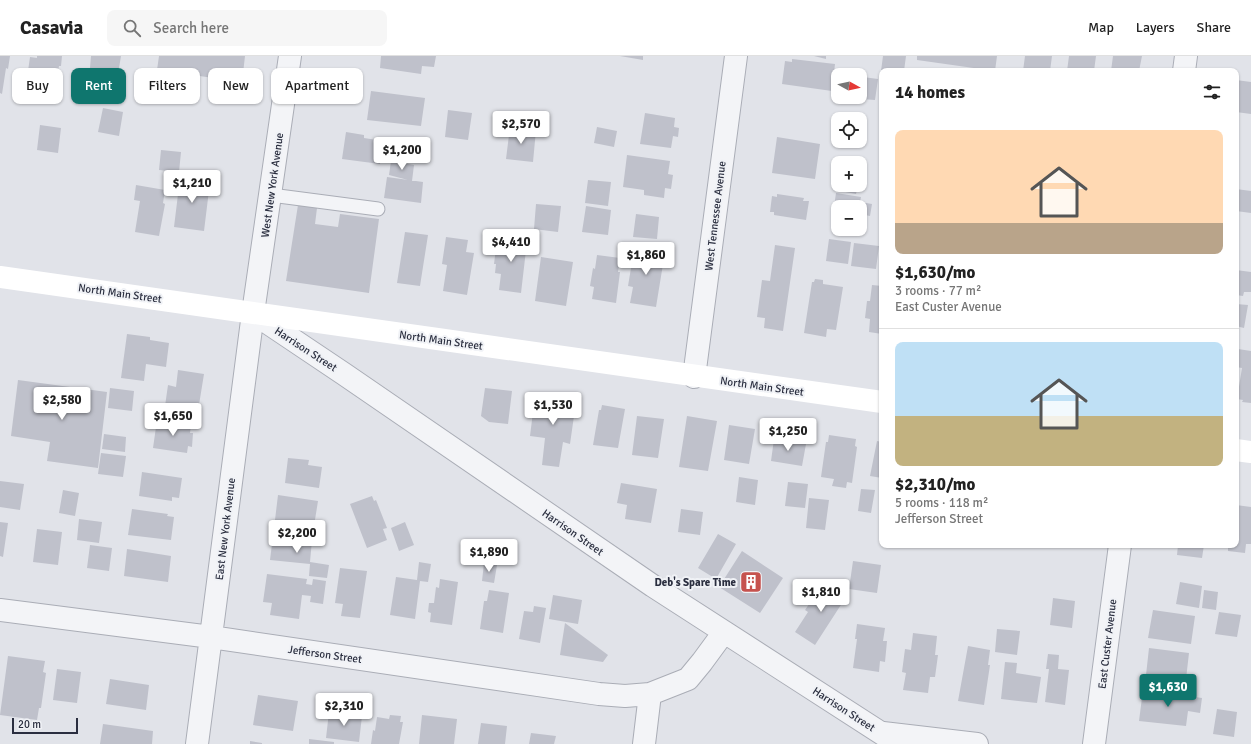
<!DOCTYPE html>
<html lang="en">
<head>
<meta charset="utf-8">
<style>
  body { margin:0; font-family:Signika,sans-serif; background:#f6f6f6; color:#222; height:100vh; display:flex; flex-direction:column; font-size:15px; white-space:nowrap }
  * { box-sizing:border-box; margin:0 }
  p { font-size:13px; color:#767676 }
  .icon { flex:none; width:22px; height:22px; fill:none; stroke:currentColor; stroke-width:2; stroke-linecap:round; stroke-linejoin:round }
  .map { position:relative; flex:1; overflow:hidden }
  .sheet { position:absolute; left:879px; top:12px; width:360px; height:480px; display:flex; flex-direction:column; background:#fff; border-radius:8px; box-shadow:0 1px 3px #0004 }
  .sheet>* { flex:none }
  .top-card { position:absolute; left:12px; top:12px; width:380px; height:36px; display:flex; gap:8px }
  .needle { width:26px; rotate:98deg }
  .buttons { position:absolute; left:831px; top:12px; display:grid; gap:8px }
  .buttons a { display:grid; place-items:center; width:36px; height:36px; border-radius:8px; background:#fff; box-shadow:0 1px 3px #0004; font-size:20px }
  .scale { position:absolute; left:12px; bottom:10px; width:66px; box-sizing:border-box; padding-left:4px; border:2px solid #2a2e3f; border-top:0; font-size:11px; line-height:14px; white-space:nowrap; color:#2a2e3f; -webkit-text-stroke:3px #f0f2f6; paint-order:stroke }
  .price { position:absolute; translate:-50% -34px; padding:0 9px; border-radius:4px; background:#fff; color:#222; font-size:13px; line-height:26px; filter:drop-shadow(0 1px 2px #0008) }
  .price::after { content:''; position:absolute; left:50%; top:24px; width:12px; height:9px; margin-left:-6px; background:inherit; clip-path:polygon(0 0,100% 0,50% 100%) }
  .price.current { background:#0f766e; color:#fff }
  ul { padding:0; list-style:none }
  li { display:grid; align-content:center; gap:8px; height:212px; padding:0 16px }
  li+li { border-top:1px solid #e0e0e0 }
  li span { display:grid; place-items:center; height:124px; border-radius:8px; color:#555 }
  li>.icon { margin-inline-start:auto }
  span .icon { width:72px; height:72px; fill:#fffc; stroke-width:1 }
  li b { font-size:17px }
  h2 { display:flex; justify-content:space-between; align-items:center; height:48px; padding:0 16px; font-size:17px }
  .tag { padding:0 14px; border-radius:8px; background:#fff; box-shadow:0 1px 3px #0004; font-size:14px; line-height:36px }
  .tag.current { background:#0f766e; color:#fff }
  header { display:flex; align-items:center; gap:24px; box-sizing:border-box; height:56px; padding:0 20px; background:#fff; border-bottom:1px solid #e0e0e0 }
  header strong { font-size:19px }
  nav { display:flex; gap:22px; margin-inline-start:auto; font-size:14px }
  .search { width:280px; height:36px; background:#f6f6f6; display:flex; align-items:center; gap:10px; box-sizing:border-box; padding:0 14px; border-radius:8px; color:#767676; font-size:15px }
  .map>svg:first-child { display:block }
  .building { fill:#bfc1cb }
  .lines { fill:none; stroke-linecap:round; stroke-linejoin:round }
  .service-casing { stroke:#aaadb6; stroke-width:15 }
  .minor-casing { stroke:#aaadb6; stroke-width:24 }
  .service { stroke:#f3f4f7; stroke-width:13 }
  .minor { stroke:#f3f4f7; stroke-width:22 }
  .secondary { stroke:#fff; stroke-width:22 }
  .labels { text-anchor:middle; stroke-width:4; stroke-linejoin:round; paint-order:stroke }
  .street-label { font-size:11px; fill:#2a2e3f; stroke:#f0f2f6 }
  .poi-label { font-size:11px; font-weight:bold; fill:#2a2e3f; stroke:#f0f2f6; text-anchor:end }
</style>
</head>
<body>
<header>
<strong>Casavia</strong>
<div class="search"><svg class="icon" aria-label="search" viewBox="0 0 24 24"><circle cx="10" cy="10" r="6"/><path d="M15 15l6 6"/></svg>Search here</div>
<nav><a>Map</a><a>Layers</a><a>Share</a></nav>
</header>
<div class="map">
<svg width="1251" height="688" viewBox="0 0 1251 688">
  <rect width="100%" height="100%" fill="#e1e3e9"/>
  <path class="building" d="M0,0H10L8,13L6,12L2,38L0,37Z
    M37,0H62L61,10H59L56,26L34,23L35,16L28,15L30,1L37,2Z
    M91,0H121L118,18L113,17V22L92,19L93,12H90Z
    M159,0H245L242,26L157,14Z
    M381,0H436L434,11L422,10L421,18L380,12Z
    M620,0H643V4Z
    M814,0H826V3Z
    M883,0H906L904,15H881Z
    M917,0H997L995,15L917,4Z
    M1025,0H1052L1050,15H1023Z
    M1069,0H1096L1094,15H1067Z
    M1113,0H1142L1139,15H1111Z
    M792,3L835,8L832,35L782,28L785,5L792,6Z
    M863,21L878,23L875,44L861,43Z
    M1236,24L1251,26V58L1236,56Z
    M371,35L425,42L421,70L367,64Z
    M103,52L123,56L119,80L98,76Z
    M448,54L472,57L468,84L445,81Z
    M645,57L675,62L674,71L679,72L678,81L673,80L671,92L640,88Z
    M40,69L61,72L58,97L37,94Z
    M510,71L536,74L533,106L506,103Z
    M597,71L617,75L614,91L594,87Z
    M346,76L364,79V82L383,85L380,108L342,103Z
    M777,81L820,88L815,123L772,117Z
    M161,94L181,96L179,116L159,114Z
    M627,99L670,105L668,118L673,119L671,133L665,132L664,142L644,139V134L623,131Z
    M391,105L414,109L412,125L389,119Z
    M387,121L423,126L421,147L384,142Z
    M180,122L210,126L204,175L174,171Z
    M837,122L838,129H858L856,138L835,134Z
    M588,124L611,126L608,150L585,147Z
    M136,129L165,134L163,147L165,148L159,180L135,176L140,145L134,144Z
    M1236,133L1251,135V157L1236,155Z
    M836,137L861,141L860,146L872,148L870,160L860,158V151H838V159L833,158Z
    M777,138L804,142L803,145H809L806,164L774,159V156H770L772,140L777,141Z
    M536,148L561,150L558,176L534,173Z
    M298,149L317,152L315,168L338,171L340,158L379,163L369,237L286,225Z
    M586,150L611,154L608,179L582,176Z
    M636,158L659,161L657,183L633,181Z
    M405,176L428,179L420,230L397,227Z
    M517,176L528,177L521,237L499,234L501,218L495,217L496,208H494L497,184L516,186Z
    M446,181L468,184L466,196L474,197L467,239L443,235L447,209L442,208Z
    M829,183L851,186L848,208L826,205Z
    M639,187L660,190L658,201L664,202L656,251L630,247L633,231L628,230L631,212H635Z
    M854,187L879,190L876,213L851,210Z
    M775,189L795,192L783,275L764,272L765,262L757,261L762,224L770,225Z
    M597,199L620,202L618,216H620L616,247L592,243L594,231L590,230L593,212L595,213Z
    M541,201L573,206L566,250L535,245Z
    M1236,214L1251,216V236H1244L1243,240L1236,239Z
    M815,223L823,224V228L843,231L836,274L827,273L826,281L804,277L812,226H814Z
    M872,229L882,230V278L869,276L870,263L865,262L867,245H870Z
    M1236,248L1248,249L1244,272L1236,270Z
    M127,278L150,281V284L169,287L166,311L146,308L144,325L121,322Z
    M1238,293L1251,295V347L1242,346L1243,344L1237,343L1242,312L1236,311Z
    M178,314L204,318L198,355L165,350L168,329L176,331Z
    M18,324L107,336L98,412L47,405L50,386L11,380Z
    M110,332L134,335L132,355L108,352Z
    M485,332L512,335L508,368L489,366L481,360Z
    M535,340L576,346L570,388L563,386L559,411L542,409L545,382L530,380Z
    M602,349L625,353L618,392L593,389L599,354H601Z
    M637,360L664,363L658,402L632,399Z
    M687,360L717,365L708,415L679,411Z
    M157,364L191,369L190,377H193L192,391L188,390L187,397L153,392Z
    M729,369L755,373L749,408L724,404Z
    M104,378L126,381L125,396L102,393Z
    M829,379L856,383L855,390L857,391L852,427L847,426L846,432L832,430L834,423L821,421L826,386H828Z
    M774,383L806,388L802,410L771,405Z
    M877,385L882,386V422L870,420Z
    M101,397L126,400L123,421L98,418Z
    M288,402L309,404L308,409L322,411L319,432L285,427Z
    M142,416L182,422L179,442L172,441V445L139,440Z
    M739,421L758,424L755,449L736,446Z
    M0,425L24,428L20,454L0,451Z
    M788,426L808,428L805,452L785,450Z
    M621,427L657,433L651,467L625,463L627,449L617,447Z
    M861,433L875,434L871,457L858,455Z
    M63,434L79,437L75,460L59,457Z
    M278,439L318,445L314,470L275,464Z
    M372,440L374,445L376,444L387,472L383,473L387,484L367,492L350,448Z
    M809,442L829,444L825,474L806,472Z
    M1236,449L1251,451V488H1246L1245,497L1228,495V489H1236Z
    M132,453L168,458L167,460L174,461L171,484L128,479Z
    M681,453L703,456L700,479L678,476Z
    M79,463L102,466L99,487L77,484Z
    M0,466L8,467L3,501L0,500Z
    M405,466L414,489L399,495L391,472Z
    M37,473L62,476L58,509L33,506Z
    M718,478L736,488L716,523L698,512Z
    M273,480L312,484L310,506L329,509L327,522L309,520L310,508L270,504Z
    M90,489L112,492L109,515L87,512Z
    M1178,489H1204L1202,502L1177,499Z
    M127,493L171,500L168,526L124,520Z
    M742,495L783,522L760,557L719,531Z
    M853,505L881,509L877,537L849,533Z
    M419,506L431,508L428,526L420,525L415,563L390,559L396,521L417,524Z
    M484,507L497,509L494,527L482,525Z
    M340,512L367,515L360,562L341,560L343,548L335,547Z
    M267,518L307,523L306,528L312,529L313,523L326,525L323,548L310,546L311,540L302,539L299,563L270,559L272,547L263,546Z
    M440,523L458,526L452,569L430,566L431,557L428,556L429,547H434L436,531L439,532Z
    M833,524L841,530L838,535L846,541L815,589L795,576L808,556L805,554L818,535L824,538Z
    M1180,526L1202,530L1199,552L1176,548Z
    M489,534L509,537L503,577L480,573L484,545H487Z
    M1204,534L1218,536L1216,554L1202,552Z
    M553,539L582,544L578,568L549,563Z
    M1053,542L1075,545L1072,572L1050,569Z
    M534,550L546,552L540,587L519,583L524,555L533,556Z
    M1153,554L1195,560L1191,588L1148,582Z
    M1219,556L1241,559L1237,581L1215,578Z
    M565,567L608,599L603,606L560,599Z
    M857,568L885,572L883,585H887L885,606L880,605L879,616L853,612L857,583H855Z
    M997,573L1020,575L1017,599L995,596Z
    M913,577L937,580L935,599H938L935,621H930L928,637L903,634L906,617L902,616L905,593L911,594Z
    M968,590L990,594L988,609H990L984,649L958,645Z
    M1149,592L1189,597L1186,623L1146,619Z
    M1048,598L1059,599L1058,613L1069,614L1065,649L1045,646L1049,613H1046Z
    M8,600L45,605L43,616L46,617L41,652H39L37,664L0,659Z
    M1005,606L1017,607L1016,617L1041,621L1037,647L1001,643Z
    M57,613L81,616L77,647L53,644Z
    M110,623L149,629L146,654L106,648Z
    M1143,634L1202,642L1200,657L1188,655L1186,670L1139,665Z
    M258,639L298,645L293,675L253,669Z
    M1217,653L1237,656L1234,681L1213,678Z
    M329,656L362,660L359,686L326,682Z
    M390,659L401,660L400,666H403L399,688H371L373,674L375,675L377,661L389,663Z
    M422,659L457,663L454,688H419Z
    M481,667L507,670L505,688H478Z
    M103,668L153,675L152,688H100Z
    M531,677L556,680L554,688H529Z
    M309,683L334,686V688H309Z
    M250,685L262,687V688H250Z"/>
  <g class="lines">
    <g class="service-casing">
      <path id="service" d="M271,139L378,153"/>
    </g>
    <g class="minor-casing">
      <path id="minor" d="M1184,15L1186,0
        M253,257L344,318L653,530L898,688
        M694,321L736,0
        M0,554L211,581L599,638L625,640L650,638L688,623L702,606L724,576
        M883,677L977,688
        M197,688L253,257L290,0
        M644,688L650,638
        M1094,688L1120,489"/>
    </g>
    <use href="#service" class="service"/>
    <use href="#minor" class="minor"/>
    <path class="secondary" d="M0,221C294,261 588,306 882,346
      M1236,394L1251,396"/>
  </g>
  <defs>
    <g id="building-square" transform="scale(1.15)"><rect x="-9" y="-9" width="18" height="18" rx="4" fill="#c6524e" stroke="#f0f2f6"/><path d="M-4-6H4V6H1V3H-1V6H-4ZM-2.5-4.3h1.7v1.8h-1.7ZM.8-4.3h1.7v1.8H.8ZM-2.5-1h1.7V.8h-1.7ZM.8-1h1.7V.8H.8Z" fill="#fff"/></g>
  </defs>
  <g fill-rule="evenodd">
    <use href="#building-square" x="751" y="526"/>
  </g>
  <g class="labels">
    <g class="street-label">
      <text transform="translate(272 129) rotate(-82)" y="4">West New York Avenue</text>
      <text transform="translate(715 160) rotate(-83)" y="4">West Tennessee Avenue</text>
      <text transform="translate(120 237) rotate(8)" y="4">North Main Street</text>
      <text transform="translate(441 284) rotate(8)" y="4">North Main Street</text>
      <text transform="translate(306 293) rotate(33)" y="4">Harrison Street</text>
      <text transform="translate(762 330) rotate(8)" y="4">North Main Street</text>
      <text transform="translate(225 473) rotate(-83)" y="4">East New York Avenue</text>
      <text transform="translate(573 476) rotate(35)" y="4">Harrison Street</text>
      <text transform="translate(1107 588) rotate(-83)" y="4">East Custer Avenue</text>
      <text transform="translate(325 598) rotate(8)" y="4">Jefferson Street</text>
      <text transform="translate(844 653) rotate(33)" y="4">Harrison Street</text>
    </g>
    <g class="poi-label">
      <text x="736" y="530">Deb's Spare Time</text>
    </g>
  </g>
</svg>
<div class="buttons">
<a><svg class="needle" viewBox="-14 -14 28 28"><path d="M0-13l5 13h-10z" fill="#e53935"/><path d="M0 13l5-13h-10z" fill="#767676"/></svg></a>
<a><svg class="icon" aria-label="locate" viewBox="0 0 24 24"><circle cx="12" cy="12" r="6"/><path d="M12 2v4M12 18v4M2 12h4M18 12h4"/></svg></a>
<a>+</a>
<a>−</a>
</div>
<div class="scale">20 m</div>
<b class="price" style="left:521px;top:89px">$2,570</b>
<b class="price" style="left:402px;top:115px">$1,200</b>
<b class="price" style="left:192px;top:148px">$1,210</b>
<b class="price" style="left:511px;top:207px">$4,410</b>
<b class="price" style="left:646px;top:220px">$1,860</b>
<b class="price" style="left:62px;top:365px">$2,580</b>
<b class="price" style="left:553px;top:370px">$1,530</b>
<b class="price" style="left:173px;top:381px">$1,650</b>
<b class="price" style="left:788px;top:396px">$1,250</b>
<b class="price" style="left:297px;top:498px">$2,200</b>
<b class="price" style="left:489px;top:517px">$1,890</b>
<b class="price" style="left:821px;top:557px">$1,810</b>
<b class="price current" style="left:1168px;top:652px">$1,630</b>
<b class="price" style="left:344px;top:671px">$2,310</b>
<div class="top-card">
<a class="tag">Buy</a>
<a class="tag current">Rent</a>
<a class="tag">Filters</a>
<a class="tag">New</a>
<a class="tag">Apartment</a>
</div>
<section class="sheet">
<h2>14 homes<svg class="icon" aria-label="filters" viewBox="0 0 24 24"><path d="M4 7h16M4 17h16"/><circle cx="9" cy="7" r="2"/><circle cx="15" cy="17" r="2"/></svg></h2>
<ul>
<li><span style="background:linear-gradient(#ffd9b3 75%,#b9a48a 0)"><svg class="icon" aria-label="home" viewBox="0 0 24 24"><path d="M3 11l9-7 9 7M6 9v11h12V9"/></svg></span><div><b>$1,630/mo</b><p>3 rooms · 77 m²</p><p>East Custer Avenue</p></div></li>
<li><span style="background:linear-gradient(#bfe0f5 60%,#c2b280 0)"><svg class="icon" aria-label="home" viewBox="0 0 24 24"><path d="M3 11l9-7 9 7M6 9v11h12V9"/></svg></span><div><b>$2,310/mo</b><p>5 rooms · 118 m²</p><p>Jefferson Street</p></div></li>
</ul>
</section>
</div>
</body>
</html>
